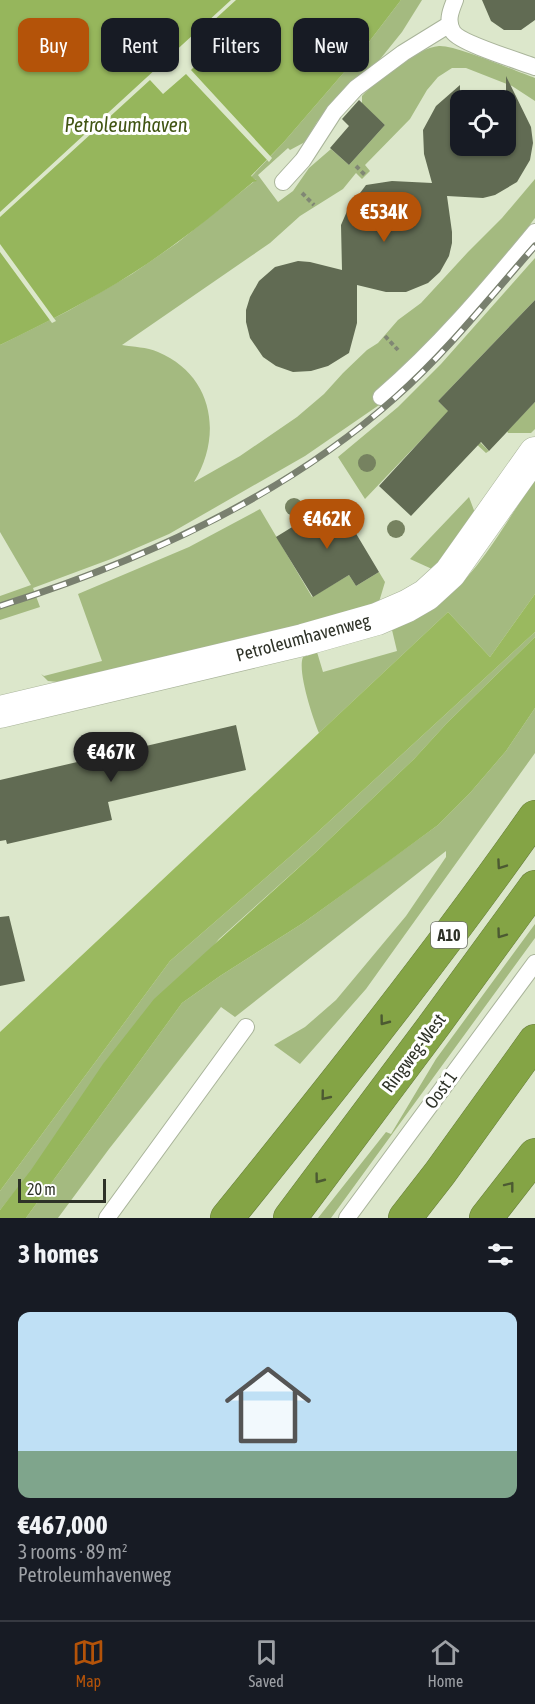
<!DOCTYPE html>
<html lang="en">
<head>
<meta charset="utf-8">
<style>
  body { margin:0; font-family:"Asap Condensed",sans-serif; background:#242831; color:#f1f3f6; height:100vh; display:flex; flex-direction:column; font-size:22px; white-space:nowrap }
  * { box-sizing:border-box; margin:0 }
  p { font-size:20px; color:#9ea1a6 }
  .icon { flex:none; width:33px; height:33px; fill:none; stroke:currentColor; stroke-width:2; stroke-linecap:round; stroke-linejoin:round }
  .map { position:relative; height:1218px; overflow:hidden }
  .drawer { display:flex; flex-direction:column; background:#171b24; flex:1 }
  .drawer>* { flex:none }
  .top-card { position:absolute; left:18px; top:18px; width:500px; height:54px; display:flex; gap:12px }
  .fabs { position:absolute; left:450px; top:90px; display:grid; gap:12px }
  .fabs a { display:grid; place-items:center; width:66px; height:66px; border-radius:12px; background:#171b24; box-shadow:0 2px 4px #0004; font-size:30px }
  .scale { position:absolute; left:18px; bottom:15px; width:88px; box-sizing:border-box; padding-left:6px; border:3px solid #2e3228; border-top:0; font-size:16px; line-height:21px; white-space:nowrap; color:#2e3228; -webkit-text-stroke:4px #fff; paint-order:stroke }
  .price { position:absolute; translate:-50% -51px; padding:0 14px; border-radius:21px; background:#b45309; color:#fff; font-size:20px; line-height:39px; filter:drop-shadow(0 2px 3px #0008) }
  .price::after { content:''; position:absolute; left:50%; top:36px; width:18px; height:14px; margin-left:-9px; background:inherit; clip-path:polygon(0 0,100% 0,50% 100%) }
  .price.on { background:#222; color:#fff }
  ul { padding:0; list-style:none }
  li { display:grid; align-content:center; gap:12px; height:318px; padding:0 18px }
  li+li { border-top:2px solid #363941 }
  li span { display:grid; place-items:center; height:186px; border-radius:12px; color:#555 }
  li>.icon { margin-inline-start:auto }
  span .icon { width:108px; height:108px; fill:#fffc; stroke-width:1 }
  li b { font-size:26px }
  h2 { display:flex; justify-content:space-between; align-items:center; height:72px; padding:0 18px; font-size:26px }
  .chip { padding:0 21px; border-radius:12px; background:#171b24; box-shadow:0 2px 4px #0004; font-size:21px; line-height:54px }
  .chip.on { background:#b45309; color:#fff }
  .menu { display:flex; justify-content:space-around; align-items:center; height:84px; border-top:2px solid #363941; background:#171b24; font-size:16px; color:#9ea1a6 }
  .menu a { display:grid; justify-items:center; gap:3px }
  .menu .on { color:#b45309 }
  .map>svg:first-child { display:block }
  .green { fill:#a4ba80 }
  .forest { fill:#9ab95f }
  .water { fill:#96b65c }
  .pier { fill:#dce7cb }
  .building { fill:#616b53 }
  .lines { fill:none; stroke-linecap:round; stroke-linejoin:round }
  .service-casing { stroke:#a9b49a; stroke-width:18 }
  .minor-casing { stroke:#a9b49a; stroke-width:33 }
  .motorway-casing { stroke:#667c3b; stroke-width:34 }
  .path { stroke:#808774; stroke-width:4; stroke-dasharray:4.5 3; stroke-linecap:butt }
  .service { stroke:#fff; stroke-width:16 }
  .minor { stroke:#fff; stroke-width:32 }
  .motorway { stroke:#84a445; stroke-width:33 }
  .rail-casing { stroke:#79806f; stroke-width:7 }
  .rail { stroke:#fff; stroke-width:4.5; stroke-dasharray:14; stroke-linecap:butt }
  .tree { fill:#768260 }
  .oneway { stroke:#4c5a32 }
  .labels { text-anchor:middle; stroke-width:6; stroke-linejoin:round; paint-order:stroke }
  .shield { fill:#fff; stroke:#6d7068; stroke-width:1.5 }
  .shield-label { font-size:16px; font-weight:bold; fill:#2e3228 }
  .street-label { font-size:18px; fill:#2e3228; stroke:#fff }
  .water-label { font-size:20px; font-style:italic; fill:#415514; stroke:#fff }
</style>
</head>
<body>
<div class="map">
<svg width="535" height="1218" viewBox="0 0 535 1218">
  <rect width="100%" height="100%" fill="#dce7cb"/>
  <path class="green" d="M401,0H422L402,32L377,63L357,77L317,122L305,142L290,150L288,148L258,175L278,202L293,191L309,168L331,149L349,165L385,125L362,104V96C377,80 416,48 439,46C456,45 515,71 535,78V101L512,86L466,68H452L438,77L427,90L410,119L365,165L370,171L362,179L356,173L343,189L300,216L270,243L122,345C134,347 146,347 158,352C213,375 223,435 194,482L240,456L297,417L324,394L343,373L367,350L378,343L398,320L421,303L468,252L502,218L535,179V218L504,259L382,403L305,456L169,534L111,559L33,588L40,607L0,620V596L31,585L0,532V345L68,311L132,274L177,243L256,180L251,177L283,143L359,55Z
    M535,258V300L438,401L489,451L486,453L445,415L365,499L338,457L398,407L441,364Z
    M535,402V429L531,433H508L507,431Z
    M535,480V594L490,657L448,612L319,733C313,719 297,671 303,657L317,652L323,672L397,651L392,630C407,623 423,616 436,606C479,575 505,522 535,480Z
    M469,497L475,513L450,549L432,569L410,559Z
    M260,509L312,597L349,575L356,586L379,572L385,582L379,602L303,624L58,682L48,681L41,674L44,676L102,661L78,594L189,547Z
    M535,632V637L447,723L414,759L316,852L219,939L0,1210V1191L170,961L309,840Z
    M535,708V753L366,989L300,1064L274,1045L305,1027L336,1000L406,916L446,857V851L235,1017L221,1007L109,1149L58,1218H26L182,1003L220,976L303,923L438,825L470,793L506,751Z
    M535,924V938L331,1218H318L386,1132L391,1134L436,1059Z"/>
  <path class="forest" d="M535,594V632L309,840L170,961L0,1191V1032L448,612L490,657Z"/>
  <path class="water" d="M0,0H401L359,55L283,143L251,176L257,181L253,182C215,214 175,246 133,273C91,300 45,323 0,345Z
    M535,637V708L506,751L470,793L438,825L389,861L303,923L220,976L182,1003L26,1218H0V1210L31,1170L103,1064L154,999L316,852L414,759L447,723Z"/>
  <path class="pier" d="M231,0H236L200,33L213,48L191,70L272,158L269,162L186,74L163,94L150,80L0,217V212Z
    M0,244L56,321L52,323L0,252Z"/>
  <path class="building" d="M482,0H535V20L521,30H504L491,21Z
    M506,76L531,127L533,143L530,160L517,182L495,195L483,198L447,196L452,232V243L449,256L440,272L428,283L406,292H386L357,285V323L349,353L328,366L311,371L293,372L276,366L263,357L250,338L246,322V310L250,297L259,281L275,267L298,261L310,262L342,270L341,225L348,209L366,185L392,181L432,183L424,154L423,130L436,106L460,85V146H506Z
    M359,100L385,125L349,165L330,148L349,126L342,119Z
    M535,300V402L489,451L481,442L411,516L379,486L448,411L438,401Z
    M336,500L379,572L356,586L349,575L313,597L276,537Z
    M236,725L246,770L108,802L112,820L7,844L6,840L0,841V780Z
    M9,916L25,981L0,986V917Z"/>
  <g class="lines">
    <g class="service-casing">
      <path id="service" d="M455,0C451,10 446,21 453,32C460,43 519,61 535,67
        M283,182L303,160L334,112L356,88L403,53L450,24
        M381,397C438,348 487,290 535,232
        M107,1218L246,1027
        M347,1218L535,963"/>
    </g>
    <g class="minor-casing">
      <path id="minor" d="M0,712L303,640L377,619L407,606L426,595L450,573L535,453"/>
    </g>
    <g class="motorway-casing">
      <path id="motorway" d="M227,1218C333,1087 438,955 535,817
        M290,1218L435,1024L535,887
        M405,1218L440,1173L535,1041
        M486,1218L535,1155"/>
    </g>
    <path class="path" d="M356,166L365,175
      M302,193L314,205
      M385,336L398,350"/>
    <use href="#service" class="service"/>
    <use href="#minor" class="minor"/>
    <use href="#motorway" class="motorway"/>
    <g class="rail-casing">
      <path id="rail" d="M0,606C142,561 284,497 396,397C447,352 490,297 535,246"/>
    </g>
    <use href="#rail" class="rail"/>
  </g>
  <g class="tree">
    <circle cx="367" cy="463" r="9"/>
    <circle cx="294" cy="507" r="9"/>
    <circle cx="396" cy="529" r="9"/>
  </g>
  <defs><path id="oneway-chevron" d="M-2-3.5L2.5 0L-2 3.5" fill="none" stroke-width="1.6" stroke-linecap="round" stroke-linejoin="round" transform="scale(1.5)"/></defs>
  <g class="oneway">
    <use href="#oneway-chevron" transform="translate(501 865) rotate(125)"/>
    <use href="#oneway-chevron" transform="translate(501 934) rotate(126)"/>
    <use href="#oneway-chevron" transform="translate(384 1021) rotate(127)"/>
    <use href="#oneway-chevron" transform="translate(325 1096) rotate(129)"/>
    <use href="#oneway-chevron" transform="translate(319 1179) rotate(127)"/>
    <use href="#oneway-chevron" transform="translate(510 1186) rotate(-52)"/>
  </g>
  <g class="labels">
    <rect class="shield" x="431" y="922" width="36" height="26" rx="4.5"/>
    <g class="shield-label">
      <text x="449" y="941">A10</text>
    </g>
    <g class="street-label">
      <text transform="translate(303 638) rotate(-15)" y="6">Petroleumhavenweg</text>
      <text transform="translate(414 1053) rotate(-53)" y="6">Ringweg-West</text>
      <text transform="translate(441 1090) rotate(-54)" y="6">Oost 1</text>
    </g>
    <g class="water-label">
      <text x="126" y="132">Petroleumhaven</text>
    </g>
  </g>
</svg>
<div class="fabs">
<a><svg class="icon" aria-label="locate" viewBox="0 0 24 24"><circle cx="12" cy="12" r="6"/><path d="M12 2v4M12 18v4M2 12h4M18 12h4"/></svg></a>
</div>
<div class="scale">20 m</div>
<b class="price" style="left:384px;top:243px">€534K</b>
<b class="price" style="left:327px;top:550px">€462K</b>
<b class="price on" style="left:111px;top:783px">€467K</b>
<div class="top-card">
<a class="chip on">Buy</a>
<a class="chip">Rent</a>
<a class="chip">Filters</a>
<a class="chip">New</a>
</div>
</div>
<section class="drawer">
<h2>3 homes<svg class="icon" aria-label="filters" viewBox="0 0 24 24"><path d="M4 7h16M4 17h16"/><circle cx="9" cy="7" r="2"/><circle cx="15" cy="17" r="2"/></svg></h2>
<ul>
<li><span style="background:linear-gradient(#bfe0f5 75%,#7fa58c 0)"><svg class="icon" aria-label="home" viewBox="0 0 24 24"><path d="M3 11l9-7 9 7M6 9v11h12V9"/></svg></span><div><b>€467,000</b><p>3 rooms · 89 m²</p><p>Petroleumhavenweg</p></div></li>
</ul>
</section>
<nav class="menu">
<a class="on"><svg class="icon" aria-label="map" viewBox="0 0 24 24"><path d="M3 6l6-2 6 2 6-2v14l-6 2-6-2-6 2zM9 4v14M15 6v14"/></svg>Map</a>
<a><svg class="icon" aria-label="saved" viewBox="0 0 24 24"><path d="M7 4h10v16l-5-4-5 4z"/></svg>Saved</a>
<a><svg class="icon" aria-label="home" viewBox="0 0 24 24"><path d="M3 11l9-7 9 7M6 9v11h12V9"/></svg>Home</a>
</nav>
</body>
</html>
